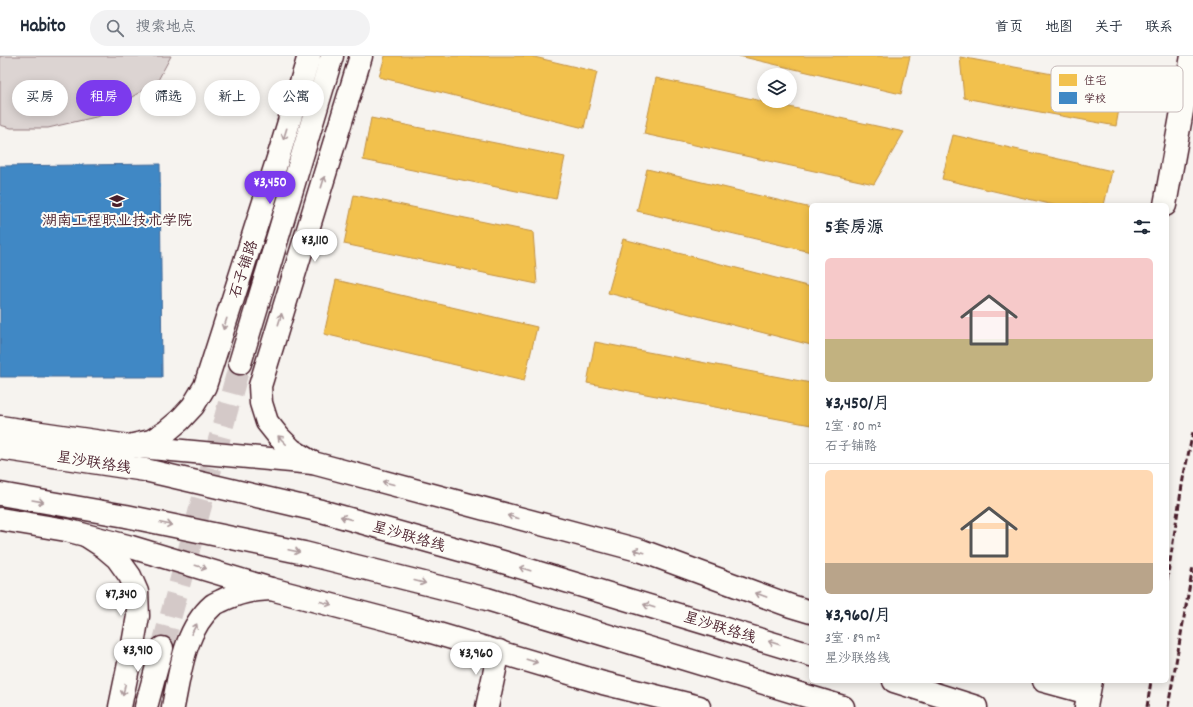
<!DOCTYPE html>
<html lang="zh">
<head>
<meta charset="utf-8">
<style>
  body { margin:0; font-family:Dekko,"LXGW WenKai TC",sans-serif; background:#f2f2f3; color:#1f2937; height:100vh; display:flex; flex-direction:column; font-size:15px; white-space:nowrap }
  * { box-sizing:border-box; margin:0 }
  p { font-size:13px; color:#747a83 }
  .icon { flex:none; width:22px; height:22px; fill:none; stroke:currentColor; stroke-width:2; stroke-linecap:round; stroke-linejoin:round }
  .map { position:relative; flex:1; overflow:hidden }
  .details { position:absolute; left:809px; top:147px; width:360px; height:480px; display:flex; flex-direction:column; background:#fff; border-radius:6px; box-shadow:0 2px 10px #0003 }
  .details>* { flex:none }
  .top-card { position:absolute; left:12px; top:24px; width:380px; height:36px; display:flex; gap:8px }
  .fabs { position:absolute; left:757px; top:12px; display:grid; gap:8px }
  .fabs a { display:grid; place-items:center; width:40px; height:40px; border-radius:50%; background:#fff; box-shadow:0 2px 10px #0003; font-size:20px }
  .price { position:absolute; translate:-50% -34px; padding:0 9px; border-radius:14px; background:#fff; color:#222; font-size:13px; line-height:26px; filter:drop-shadow(0 1px 2px #0008) }
  .price::after { content:''; position:absolute; left:50%; top:24px; width:12px; height:9px; margin-left:-6px; background:inherit; clip-path:polygon(0 0,100% 0,50% 100%) }
  .price.on { background:#7c3aed; color:#fff }
  ul { padding:0; list-style:none }
  li { display:grid; align-content:center; gap:8px; height:212px; padding:0 16px }
  li+li { border-top:1px solid #e0e1e3 }
  li span { display:grid; place-items:center; height:124px; border-radius:6px; color:#555 }
  li>.icon { margin-inline-start:auto }
  span .icon { width:72px; height:72px; fill:#fffc; stroke-width:1 }
  li b { font-size:17px }
  h2 { display:flex; justify-content:space-between; align-items:center; height:48px; padding:0 16px; font-size:17px }
  .tag { padding:0 14px; border-radius:18px; background:#fff; box-shadow:0 2px 10px #0003; font-size:14px; line-height:36px }
  .tag.on { background:#7c3aed; color:#fff }
  header { display:flex; align-items:center; gap:24px; box-sizing:border-box; height:56px; padding:0 20px; background:#fff; border-bottom:1px solid #e0e1e3 }
  header strong { font-size:19px }
  nav { display:flex; gap:22px; margin-inline-start:auto; font-size:14px }
  .search { width:280px; height:36px; background:#f2f2f3; display:flex; align-items:center; gap:10px; box-sizing:border-box; padding:0 14px; border-radius:22px; color:#747a83; font-size:15px }
  .map>svg:first-child { display:block }
  .pitch { fill:#dcd4d2; stroke:#937a7e }
  .homes { fill:#f2c14e; stroke:#c09044 }
  .schools { fill:#3f88c5; stroke:#426897 }
  .lines { fill:none; stroke-linecap:round; stroke-linejoin:round }
  .minor-tunnel { stroke:#d4c9c8; stroke-width:22; stroke-dasharray:22 11; stroke-linecap:butt }
  .minor-casing { stroke:#4a1f2b; stroke-width:25 }
  .primary-casing { stroke:#4a1f2b; stroke-width:25 }
  .trunk-casing { stroke:#4a1f2b; stroke-width:25 }
  .minor { stroke:#fdfcf7; stroke-width:22 }
  .primary { stroke:#fdfcf7; stroke-width:22 }
  .trunk { stroke:#fdfcf7; stroke-width:22 }
  .rail { stroke:#4a1f2b; stroke-width:3; stroke-dasharray:6 3; stroke-linecap:butt }
  .oneway { stroke:#ac999b }
  .labels { text-anchor:middle; stroke-width:4; stroke-linejoin:round; paint-order:stroke }
  .poi-label { font-size:15px; fill:#4a1f2b; stroke:#fdfcf7 }
  .street-label { font-size:15px; fill:#4a1f2b; stroke:#fdfcf7 }
  .key { fill:#fdfcf7; stroke:#c7baba; stroke-width:1 }
  .key-label { font-size:11px; fill:#4a1f2b }
</style>
</head>
<body>
<header>
<strong>Habito</strong>
<div class="search"><svg class="icon" aria-label="search" viewBox="0 0 24 24"><circle cx="10" cy="10" r="6"/><path d="M15 15l6 6"/></svg>搜索地点</div>
<nav><a>首页</a><a>地图</a><a>关于</a><a>联系</a></nav>
</header>
<div class="map">
<svg width="1193" height="651" viewBox="0 0 1193 651">
  <rect width="100%" height="100%" fill="#f6f3ef"/>
  <filter id="ink" filterUnits="userSpaceOnUse"><feTurbulence type="fractalNoise" baseFrequency=".025" numOctaves="2"/><feDisplacementMap in="SourceGraphic" scale="8" xChannelSelector="R" yChannelSelector="G"/><feConvolveMatrix kernelMatrix="1 2 1 2 8 2 1 2 1" color-interpolation-filters="sRGB"/></filter>
  <g filter="url(#ink)">
    <path class="pitch" d="M0,0H171L157,26L100,60L48,72H11L0,69Z"/>
    <path class="homes" d="M385,0H530L597,16L584,72L379,21Z
      M739,0H910L901,38Z
      M960,1L1123,31L1116,70L964,42Z
      M656,22L904,76L874,128L644,78Z
      M371,62L565,101L556,143L363,104Z
      M953,79L1112,115L1104,149H1054L942,123Z
      M647,113L811,152V196L637,155Z
      M354,139L533,176L537,228L344,188Z
      M623,183L811,231V289L608,237Z
      M336,224L537,271L524,325L324,278Z
      M595,286L811,327V369L587,327Z"/>
    <path class="schools" d="M160,108L162,321H0V110Z"/>
    <g class="lines">
      <path class="minor-tunnel" d="M162,592L240,307"/>
      <g class="minor-casing">
        <path id="minor" d="M1165,149L1192,0
          M240,307L332,0
          M129,390L151,385L167,375L180,364L193,350L205,330L278,102L309,0
          M313,407L292,394L279,381L267,366L261,347L260,330L361,0
          M87,480L104,491L117,502L130,520L137,536L138,560L133,588L120,651
          M146,651L162,592
          M173,651C180,617 184,574 213,549C215,548 218,546 221,545C239,536 252,534 271,533
          M487,651L499,595
          M1086,651L1091,625"/>
      </g>
      <g class="primary-casing">
        <path id="primary" d="M0,371L129,390L313,407L642,495L791,550L811,556
          M0,463L66,474L131,491L271,533L408,569L603,627L699,651
          M1044,625L1088,637"/>
      </g>
      <g class="trunk-casing">
        <path id="trunk" d="M0,392L145,414L321,455L503,506L811,599
          M0,438L126,460L304,497L487,543L843,651
          M894,625L976,651"/>
      </g>
      <use href="#minor" class="minor"/>
      <use href="#primary" class="primary"/>
      <use href="#trunk" class="trunk"/>
      <path class="rail" d="M1167,524L1183,423L1193,376
        M1147,651L1151,625
        M1168,651L1193,511"/>
    </g>
    <defs><path id="oneway-shaft" d="M-6 0H5M1.5-3L5.5 0L1.5 3" fill="none" stroke-width="1.6" stroke-linecap="round" stroke-linejoin="round"/></defs>
    <g class="oneway">
      <use href="#oneway-shaft" transform="translate(285 78) rotate(107)"/>
      <use href="#oneway-shaft" transform="translate(323 126) rotate(-73)"/>
      <use href="#oneway-shaft" transform="translate(280 263) rotate(-73)"/>
      <use href="#oneway-shaft" transform="translate(225 268) rotate(108)"/>
      <use href="#oneway-shaft" transform="translate(282 384) rotate(-135)"/>
      <use href="#oneway-shaft" transform="translate(388 427) rotate(-165)"/>
      <use href="#oneway-shaft" transform="translate(38 445) rotate(10)"/>
      <use href="#oneway-shaft" transform="translate(513 461) rotate(-165)"/>
      <use href="#oneway-shaft" transform="translate(346 462) rotate(-164)"/>
      <use href="#oneway-shaft" transform="translate(166 468) rotate(12)"/>
      <use href="#oneway-shaft" transform="translate(294 495) rotate(12)"/>
      <use href="#oneway-shaft" transform="translate(639 495) rotate(-164)"/>
      <use href="#oneway-shaft" transform="translate(201 511) rotate(17)"/>
      <use href="#oneway-shaft" transform="translate(525 513) rotate(-163)"/>
      <use href="#oneway-shaft" transform="translate(420 526) rotate(14)"/>
      <use href="#oneway-shaft" transform="translate(761 539) rotate(-160)"/>
      <use href="#oneway-shaft" transform="translate(326 547) rotate(15)"/>
      <use href="#oneway-shaft" transform="translate(649 550) rotate(-163)"/>
      <use href="#oneway-shaft" transform="translate(194 573) rotate(-61)"/>
      <use href="#oneway-shaft" transform="translate(774 587) rotate(-162)"/>
      <use href="#oneway-shaft" transform="translate(532 605) rotate(17)"/>
      <use href="#oneway-shaft" transform="translate(124 634) rotate(102)"/>
    </g>
  </g>
  <defs>
    <g id="university-bare" transform="scale(1.2)"><path d="M0-5L7-2L0 1L-7-2ZM-4 1L0 2.5L4 1V4Q0 6-4 4Z" fill="#4a1f2b" stroke="#fdfcf7" stroke-width="2.5" paint-order="stroke"/></g>
  </defs>
  <g fill-rule="evenodd">
    <use href="#university-bare" x="117" y="145"/>
  </g>
  <g class="labels">
    <g class="poi-label">
      <text x="117" y="169">湖南工程职业技术学院</text>
    </g>
    <g class="street-label">
      <text transform="translate(243 213) rotate(-72)" y="5">石子铺路</text>
      <text transform="translate(94 406) rotate(9)" y="5">星沙联络线</text>
      <text transform="translate(409 480) rotate(16)" y="5">星沙联络线</text>
      <text transform="translate(720 571) rotate(17)" y="5">星沙联络线</text>
    </g>
  </g>
  <rect x="1051" y="10" width="132" height="46" rx="6" class="key"/>
  <rect x="1059" y="18" width="18" height="12" fill="#f2c14e"/>
  <rect x="1059" y="36" width="18" height="12" fill="#3f88c5"/>
  <g class="key-label">
    <text x="1084" y="28">住宅</text>
    <text x="1084" y="46">学校</text>
  </g>
</svg>
<div class="fabs">
<a><svg class="icon" aria-label="layers" viewBox="0 0 24 24"><path d="M12 4l9 5-9 5-9-5zM3 14l9 5 9-5"/></svg></a>
</div>
<b class="price on" style="left:270px;top:149px">¥3,450</b>
<b class="price" style="left:315px;top:207px">¥3,110</b>
<b class="price" style="left:121px;top:561px">¥7,340</b>
<b class="price" style="left:138px;top:617px">¥3,910</b>
<b class="price" style="left:476px;top:620px">¥3,960</b>
<div class="top-card">
<a class="tag">买房</a>
<a class="tag on">租房</a>
<a class="tag">筛选</a>
<a class="tag">新上</a>
<a class="tag">公寓</a>
</div>
<section class="details">
<h2>5套房源<svg class="icon" aria-label="filters" viewBox="0 0 24 24"><path d="M4 7h16M4 17h16"/><circle cx="9" cy="7" r="2"/><circle cx="15" cy="17" r="2"/></svg></h2>
<ul>
<li><span style="background:linear-gradient(#f6c9c9 65%,#c2b280 0)"><svg class="icon" aria-label="home" viewBox="0 0 24 24"><path d="M3 11l9-7 9 7M6 9v11h12V9"/></svg></span><div><b>¥3,450/月</b><p>2室 · 80 m²</p><p>石子铺路</p></div></li>
<li><span style="background:linear-gradient(#ffd9b3 75%,#b9a48a 0)"><svg class="icon" aria-label="home" viewBox="0 0 24 24"><path d="M3 11l9-7 9 7M6 9v11h12V9"/></svg></span><div><b>¥3,960/月</b><p>3室 · 89 m²</p><p>星沙联络线</p></div></li>
</ul>
</section>
</div>
</body>
</html>
